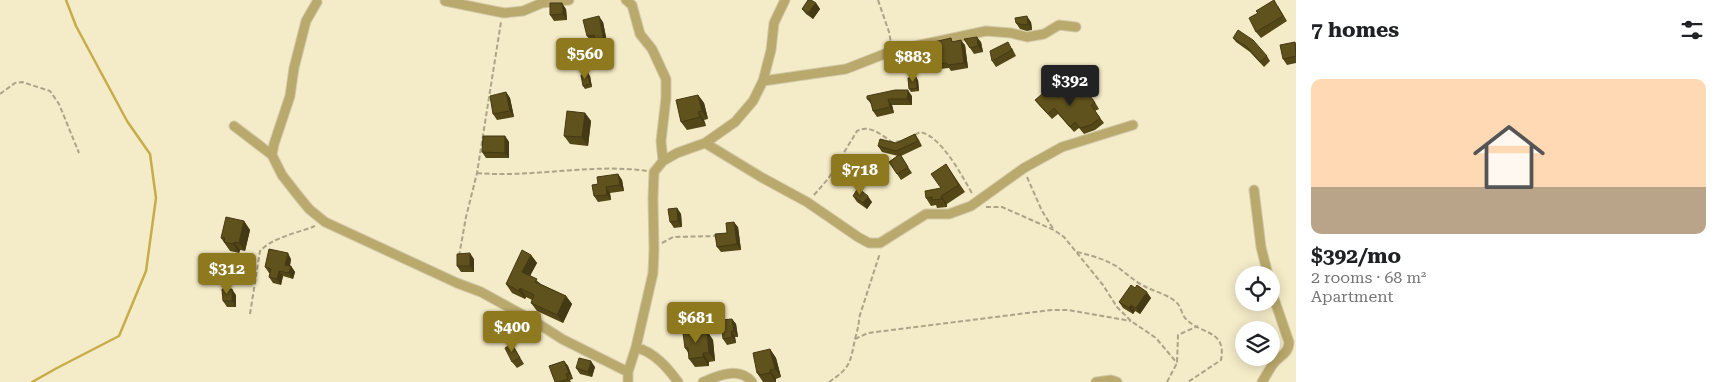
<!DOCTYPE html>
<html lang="en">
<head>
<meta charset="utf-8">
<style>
  body { margin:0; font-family:"Roboto Serif",serif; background:#f2f2f2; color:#202124; height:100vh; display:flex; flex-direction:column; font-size:19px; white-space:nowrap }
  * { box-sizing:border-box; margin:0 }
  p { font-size:16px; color:#757577 }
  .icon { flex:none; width:28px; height:28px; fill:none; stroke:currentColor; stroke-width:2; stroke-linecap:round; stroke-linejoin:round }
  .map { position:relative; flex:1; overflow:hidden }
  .drawer { display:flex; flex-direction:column; background:#fff; width:425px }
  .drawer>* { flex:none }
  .fabs { position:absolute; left:1235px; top:266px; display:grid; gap:10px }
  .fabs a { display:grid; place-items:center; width:45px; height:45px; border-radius:50%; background:#fff; box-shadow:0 2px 12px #0003; font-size:25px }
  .price { position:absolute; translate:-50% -42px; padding:0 11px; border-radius:5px; background:#8f791f; color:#fff; font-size:16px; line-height:32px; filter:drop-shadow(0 1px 2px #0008) }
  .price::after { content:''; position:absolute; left:50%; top:30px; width:15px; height:11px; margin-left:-8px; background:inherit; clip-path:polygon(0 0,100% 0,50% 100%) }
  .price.selected { background:#222; color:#fff }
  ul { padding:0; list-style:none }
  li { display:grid; align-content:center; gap:10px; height:265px; padding:0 15px }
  li span { display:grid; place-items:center; height:155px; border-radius:10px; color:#555 }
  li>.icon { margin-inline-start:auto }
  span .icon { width:90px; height:90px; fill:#fffc; stroke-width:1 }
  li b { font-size:21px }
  h2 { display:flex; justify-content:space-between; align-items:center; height:60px; padding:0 15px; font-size:21px }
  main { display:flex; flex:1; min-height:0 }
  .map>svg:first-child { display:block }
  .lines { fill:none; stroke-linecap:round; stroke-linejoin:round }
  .stream { stroke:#c7ad48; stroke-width:2.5 }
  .street-casing { stroke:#d1c9a9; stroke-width:11 }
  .path { stroke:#aba488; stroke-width:2; stroke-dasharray:5 2.5; stroke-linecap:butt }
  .street { stroke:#baa96c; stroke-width:9 }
  .wall { fill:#534718 }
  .shaded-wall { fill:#433914 }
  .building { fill:#60521c; stroke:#433914 }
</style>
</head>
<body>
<main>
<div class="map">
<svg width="1296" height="382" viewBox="0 0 1296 382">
  <rect width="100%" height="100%" fill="#f4ebc8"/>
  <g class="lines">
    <path class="stream" d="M32,382L57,368L119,336L146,271L156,198L150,154L127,121L76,26L66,0"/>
    <g class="street-casing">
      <path id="street" d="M626,0L632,5L640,34L652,49L666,79V98L661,141L663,161
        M445,1L504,13L523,11L542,3L569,0
        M317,2L306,21L294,68L290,96L274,144L272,155L282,175L296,193L309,209L325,222L457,283L481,292L534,321L562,339L628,372
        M763,81L846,69L892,51L986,31L1011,33L1027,37L1044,34L1059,25L1076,27
        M234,126L272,155
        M705,143L761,177L807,202L858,237L869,243H880L926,214H949L971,206L1024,168L1062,147L1133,125
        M1254,190L1261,247L1268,275
        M636,347C655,353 667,367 678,382
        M628,382V372L636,347L653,273L654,250L653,198L654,172L663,161L677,153L705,143L735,122L753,101L763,81L771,50L774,23L785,0
        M703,382C718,376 739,366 752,382
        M1096,382L1111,380L1117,382
        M1262,382C1266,376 1269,370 1273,364C1279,356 1289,354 1289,342L1271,290"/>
    </g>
    <path class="path" d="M878,0L889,32L891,43
      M0,94L15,83L22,82L50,91L59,104L79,153
      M915,135L920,132C942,136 963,178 973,195
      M477,173C533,178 591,163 647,171
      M1027,177L1042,211L1054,230
      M814,195L828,179L857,131C870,124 881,135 892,142L902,141
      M986,207H1002L1054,230L1064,237L1103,285L1117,307L1131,321L1156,338L1177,363
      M662,243L673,237L718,236
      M1077,252C1090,255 1104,259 1116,266C1126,273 1134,281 1144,286C1155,292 1170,295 1178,304C1181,308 1182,314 1185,318C1200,335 1227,329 1221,360L1188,382
      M459,256L466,217L477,173L501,22
      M250,314L260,251C273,237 298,233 315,226
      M855,339L868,333L1051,310H1068L1131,321
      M829,382C851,367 850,363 855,339C857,331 859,326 859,318L880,253
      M1167,382L1177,363L1178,335L1198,326"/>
    <use href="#street" class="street"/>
  </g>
  <path class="wall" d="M816,3L820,9L813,19L806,14L802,9Z
    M1278,6L1287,21L1261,38L1256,32Z
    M566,9L567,20L554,21L550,15Z
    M603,22L608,47L599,49L595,43V41L591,42L587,36Z
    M1031,22L1032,30L1027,31L1020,29L1016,23Z
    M1233,38L1267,56L1270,61L1264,67L1250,52L1236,42Z
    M964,39L981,42L983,52L974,54Z
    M953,41L965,45L968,68L951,71L949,68L930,70L926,65Z
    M1295,42L1296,44V63L1287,65L1283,59Z
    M1012,48L1016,56L996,67L992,61Z
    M590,76L592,87L585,89L583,86Z
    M918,80L919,91L911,92L909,89Z
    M506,92L510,98L514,117L497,120L493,114Z
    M698,95L704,103L708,119L704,120L706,126L687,130L681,122Z
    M912,96V105H892L894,113L877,117L873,111L872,105L867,99Z
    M1058,98H1081L1093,99L1099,109L1095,111L1104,123L1095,130L1084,134L1079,128L1074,132L1058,114L1052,119L1039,105L1035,100Z
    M585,113L591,121L588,146L570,144L564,136Z
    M915,134L919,140L922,146L901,156L912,173L901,180L889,162L898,156L882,152L878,146L896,143Z
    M505,136L509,142V158H486L482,152Z
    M946,164L965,192L947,204V207L937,208L936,205L931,206L926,198L941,188Z
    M618,174L622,180L624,191L610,193L611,200L598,202L594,196L598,184Z
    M853,196L872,202L867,209L857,202Z
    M677,208L681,214L682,227L674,228L670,222Z
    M244,221L250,230L245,251L240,250L239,253L230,251L221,238Z
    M738,227L741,250L721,252L717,247L727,233Z
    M531,255L537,263L530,275L541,284L566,296L572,304L563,323L537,311L531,303L532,300L526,297L525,299L512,293L506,284Z
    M291,259L290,266H291L295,272L293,279L283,276L281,285L273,283L269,277L270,273H269L265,267Z
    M474,259V272H461L457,266Z
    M1135,288L1151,298L1140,314L1135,311L1133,314L1123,308L1119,302Z
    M236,295V307H227L223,301Z
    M732,319L736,324L738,337H735L736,343L727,345L723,339Z
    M707,331L713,340L715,361L709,362V366L695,367L689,359V354L685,348Z
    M512,344L524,364L517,368L512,362Z
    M770,349L776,358L781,377L776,379V382H763L757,373Z
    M564,361L568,366L573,379L570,380L571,382H555Z
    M595,367L592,377L580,374L576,368Z"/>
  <path class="shaded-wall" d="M562,3L566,9L567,20L563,14Z
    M816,3L820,9L813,19L808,13Z
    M599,16L603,22L608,47L604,42Z
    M1027,16L1031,22L1032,30L1028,24Z
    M977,37L981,42L983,52L978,46Z
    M961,40L965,45L968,68L964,63Z
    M588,73L590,76L592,87L590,84Z
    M916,77L918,80L919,91L917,88Z
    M908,90L912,96V105L907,99Z
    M506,92L510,98L514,117L510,111Z
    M698,95L704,103L708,119L702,111Z
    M888,99L892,105L894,113L890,107Z
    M698,112L704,120L706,126L700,117Z
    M585,113L591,121L588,146L582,137Z
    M505,136L509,142V158L505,153Z
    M618,174L622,180L624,191L620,185Z
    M606,187L610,193L611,200L607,195Z
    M868,196L872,202L867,209L863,203Z
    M941,196L947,204V207L942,199Z
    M677,208L681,214L682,227L678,221Z
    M244,221L250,230L245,251L239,243Z
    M734,222L738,227L741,250L737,244Z
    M234,242L240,250L239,253L233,244Z
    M288,253L291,259L289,270L285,265Z
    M470,253L474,259V272L470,266Z
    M531,255L537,263L528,280L522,272Z
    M291,266L295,272L293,279L289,273Z
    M279,271L283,276L281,285L277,279Z
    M520,288L526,297L525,299L519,291Z
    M232,289L236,295V307L232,301Z
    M1147,292L1151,298L1140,314L1136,308Z
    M566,296L572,304L563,323L557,315Z
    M1131,305L1135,311L1133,314L1129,308Z
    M732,319L736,324L738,337L734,331Z
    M707,331L713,340L715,361L709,353Z
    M731,331L735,337L736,343L732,337Z
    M770,349L776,358L781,377L775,369Z
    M703,353L709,362V366L703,357Z
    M564,361L568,366L573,379L569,373Z
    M591,361L595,367L592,377L588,372Z
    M770,370L776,379V382L770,373Z"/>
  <path class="building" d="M808,0H811L816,3L808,13L802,9Z
    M1274,0L1283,16L1256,32L1249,18L1258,13L1256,11Z
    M550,3H562L563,14L550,15Z
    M599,16L604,42L595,43L594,35L587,36L583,20Z
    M1027,16L1028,24L1023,25L1016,23L1015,18Z
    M1238,30L1253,40L1267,56L1260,62L1247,47L1233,38Z
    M977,37L978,46L970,48L964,39Z
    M951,38L952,42L961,40L964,63L947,65V63L926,65L925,44Z
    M1008,42L1012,50L992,61L990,51Z
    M1295,42L1296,56L1283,59L1280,45Z
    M588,73L590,84L583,86L581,75Z
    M916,77L917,88L909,89L908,78Z
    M1073,87L1081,98L1089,94L1095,103L1091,105L1100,118L1091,125L1080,128L1075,122L1070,127L1054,108L1048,114L1035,100L1049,88L1058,98Z
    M895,90H908L907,99H888L890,107L873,111L870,99H867V96Z
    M506,92L510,111L493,114L490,96Z
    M698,95L702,111L698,112L700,117L681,122L676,100Z
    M567,111L585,113L582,137L564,136Z
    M915,134L918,141L896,151L878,146L880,139L896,143Z
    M483,136H505V153L482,152Z
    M900,154L908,167L897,174L889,162Z
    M946,164L959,185L941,196L942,199L932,200V197L926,198L925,191L941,188L931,174Z
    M618,174L620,185L606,187L607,195L594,196L592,185L598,184L597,177Z
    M858,188L868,196L863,203L853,196Z
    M677,208L678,221L670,222L668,209Z
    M226,217L244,221L239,243L234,242L233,244L224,242L225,238H221Z
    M734,222L737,244L717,247L715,234L727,233L726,223Z
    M269,249L288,253L285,265L291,266L289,273L279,271L277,279L269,277L271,269L265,267Z
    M522,250L531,255L522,272L537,279L535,282L566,296L557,315L531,303L534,295L520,288L519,291L506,284Z
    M470,253V266H457V254Z
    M1131,285L1135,288L1137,285L1147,292L1136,308L1131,305L1129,308L1119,302Z
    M222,289H232V301H223Z
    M732,319L734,331H731L732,337L723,339L721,320Z
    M707,331L709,353H703V357L689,359L688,348H685L683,333Z
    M512,344L520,358L512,362L505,348Z
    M770,349L775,369L770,370V373L759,375V373H757L753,353Z
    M579,358L591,361L588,372L576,368Z
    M564,361L569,373L566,374L568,379L559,382H555L549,366Z"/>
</svg>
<div class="fabs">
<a><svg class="icon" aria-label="locate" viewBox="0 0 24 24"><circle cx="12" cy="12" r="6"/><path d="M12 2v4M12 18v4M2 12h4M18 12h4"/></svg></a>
<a><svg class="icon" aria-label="layers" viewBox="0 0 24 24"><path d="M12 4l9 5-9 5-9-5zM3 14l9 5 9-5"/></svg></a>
</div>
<b class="price" style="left:585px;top:80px">$560</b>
<b class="price" style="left:913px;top:83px">$883</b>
<b class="price selected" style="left:1070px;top:107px">$392</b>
<b class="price" style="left:860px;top:196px">$718</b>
<b class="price" style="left:227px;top:295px">$312</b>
<b class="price" style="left:696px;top:344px">$681</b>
<b class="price" style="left:512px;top:353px">$400</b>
</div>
<section class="drawer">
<h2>7 homes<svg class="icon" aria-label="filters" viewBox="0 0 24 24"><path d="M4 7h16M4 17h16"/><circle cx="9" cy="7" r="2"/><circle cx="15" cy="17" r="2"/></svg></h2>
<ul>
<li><span style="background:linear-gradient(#ffd9b3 70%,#b9a48a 0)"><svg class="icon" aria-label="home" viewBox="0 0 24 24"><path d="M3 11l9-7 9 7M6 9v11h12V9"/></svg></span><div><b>$392/mo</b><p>2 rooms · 68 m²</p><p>Apartment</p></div></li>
</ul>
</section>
</main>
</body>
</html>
